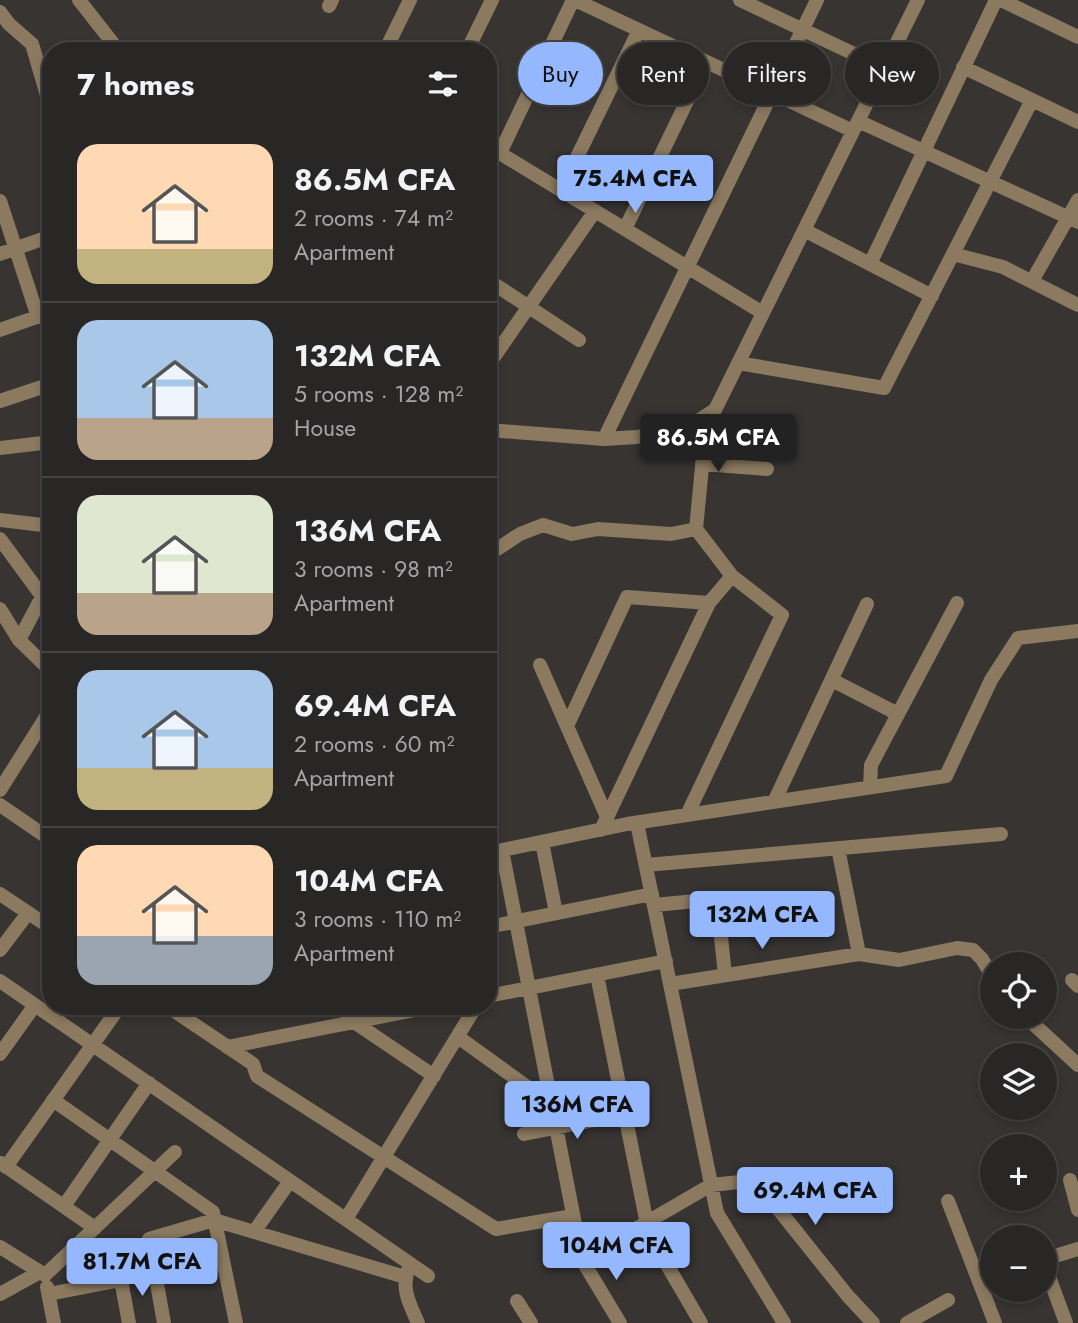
<!DOCTYPE html>
<html lang="en">
<head>
<meta charset="utf-8">
<style>
  body { margin:0; font-family:Jost,sans-serif; background:#312f2e; color:#f1f3f6; height:100vh; display:flex; flex-direction:column; font-size:26px; white-space:nowrap }
  * { box-sizing:border-box; margin:0 }
  p { font-size:23px; color:#a5a5a7 }
  .icon { flex:none; width:38px; height:38px; fill:none; stroke:currentColor; stroke-width:2; stroke-linecap:round; stroke-linejoin:round }
  .map { position:relative; flex:1; overflow:hidden }
  .drawer { position:absolute; left:42px; top:42px; width:455px; height:973px; display:flex; flex-direction:column; background:#292726; border-radius:28px; box-shadow:0 4px 10px #0003,0 0 0 2px #454443 }
  .drawer>* { flex:none }
  .hud { position:absolute; left:518px; top:42px; width:455px; height:63px; display:flex; gap:14px }
  .controls { position:absolute; left:980px; top:952px; display:grid; gap:14px }
  .controls a { display:grid; place-items:center; width:77px; height:77px; border-radius:50%; background:#292726; box-shadow:0 4px 10px #0003,0 0 0 2px #454443; font-size:35px }
  .price { position:absolute; translate:-50% -60px; padding:0 16px; border-radius:7px; background:#94b7fd; color:#111; font-size:23px; line-height:46px; filter:drop-shadow(0 2px 4px #0008) }
  .price::after { content:''; position:absolute; left:50%; top:42px; width:21px; height:16px; margin-left:-10px; background:inherit; clip-path:polygon(0 0,100% 0,50% 100%) }
  .price.current { background:#222; color:#fff }
  ul { padding:0; list-style:none }
  li { display:flex; align-items:center; gap:21px; height:175px; padding:0 35px }
  li+li { border-top:2px solid #454443 }
  li span { display:grid; place-items:center; flex:none; width:196px; height:140px; border-radius:21px; color:#555 }
  li>.icon { margin-inline-start:auto }
  span .icon { width:84px; height:84px; fill:#fffc; stroke-width:1 }
  li b { font-size:30px }
  h2 { display:flex; justify-content:space-between; align-items:center; height:84px; padding:0 35px; font-size:30px }
  .pill { padding:0 24px; border-radius:32px; background:#292726; box-shadow:0 4px 10px #0003,0 0 0 2px #454443; font-size:24px; line-height:63px }
  .pill.current { background:#94b7fd; color:#111 }
  .map>svg:first-child { display:block }
  .lines { fill:none; stroke-linecap:round; stroke-linejoin:round }
  .minor { stroke:#8b7a60; stroke-width:14 }
</style>
</head>
<body>
<div class="map">
<svg width="1078" height="1323" viewBox="0 0 1078 1323">
  <rect width="100%" height="100%" fill="#373432"/>
  <g class="lines">
    <path class="minor" d="M79,0L119,51
      M575,0L853,131
      M740,0L884,68
      M1001,0L1078,37
      M329,6L332,0
      M0,12L9,24L32,44L51,109
      M385,51L410,0
      M467,51L492,0
      M963,67L1078,122
      M858,121L1078,222
      M488,146L763,313
      M500,153L573,0
      M561,190L639,30
      M0,201L38,317
      M625,229L706,62
      M804,230L932,296
      M0,254L51,236
      M953,254L1003,267L1078,305
      M870,264L996,0
      M488,280L579,340
      M1032,281L1078,200
      M0,330L51,312
      M738,363L884,388L1032,100
      M488,368L489,364L595,211
      M0,401L51,384
      M488,430L604,439L637,437L693,424L715,410L918,0
      M604,439L817,0
      M0,448L51,442
      M702,464L767,469
      M0,520L51,526
      M0,539L42,596
      M488,555L520,534L543,525L572,534L598,529L671,534L696,529
      M0,609L19,640L51,671
      M19,640L51,580
      M540,665L607,817
      M832,680L898,714
      M567,726L627,597L709,603
      M870,787L871,765L957,603
      M0,790L51,709
      M774,802L867,604
      M0,805L51,840
      M687,815L782,615L732,576L696,529L707,415
      M637,823L717,1213L784,1323
      M601,830L709,603L732,576
      M542,842L556,913
      M838,848L859,954
      M502,850L582,1260L620,1323
      M488,853L627,824L946,776L991,680L1018,638L1078,631
      M646,865L1001,834
      M0,894L51,928
      M654,905L717,899L725,975
      M488,927L652,894
      M0,950L28,913
      M597,975L649,1234L701,1323
      M1072,980L1078,986
      M0,981L428,1276
      M670,984L859,954L899,960L957,948L973,950L982,959L992,976
      M488,996L666,961
      M167,1006L253,1064L257,1076L496,1229L573,1216
      M1026,1017L1078,1065
      M354,1022L434,1076
      M458,1037L551,1104
      M227,1047L435,1006
      M0,1054L35,1005
      M53,1100L213,1212L236,1323
      M524,1134L625,1114
      M1,1163L95,1228
      M6,1167L120,1006
      M755,1180L847,1295L873,1323
      M1070,1180L1078,1210
      M948,1201L995,1323
      M64,1206L149,1083
      M346,1219L476,1006
      M254,1232L290,1181
      M0,1247L45,1275
      M1045,1259L1078,1249
      M582,1260L711,1185L808,1175
      M1045,1266L1066,1323
      M409,1268C400,1287 410,1305 418,1323
      M45,1275L175,1152
      M978,1279L992,1275
      M47,1287L54,1323
      M0,1294L38,1273
      M49,1294L121,1280L129,1323
      M517,1301L531,1323
      M164,1323L149,1239L214,1220L405,1277
      M907,1323L948,1300"/>
  </g>
</svg>
<div class="controls">
<a><svg class="icon" aria-label="locate" viewBox="0 0 24 24"><circle cx="12" cy="12" r="6"/><path d="M12 2v4M12 18v4M2 12h4M18 12h4"/></svg></a>
<a><svg class="icon" aria-label="layers" viewBox="0 0 24 24"><path d="M12 4l9 5-9 5-9-5zM3 14l9 5 9-5"/></svg></a>
<a>+</a>
<a>−</a>
</div>
<b class="price" style="left:635px;top:215px">75.4M CFA</b>
<b class="price current" style="left:718px;top:474px">86.5M CFA</b>
<b class="price" style="left:762px;top:951px">132M CFA</b>
<b class="price" style="left:577px;top:1141px">136M CFA</b>
<b class="price" style="left:815px;top:1227px">69.4M CFA</b>
<b class="price" style="left:616px;top:1282px">104M CFA</b>
<b class="price" style="left:142px;top:1298px">81.7M CFA</b>
<div class="hud">
<a class="pill current">Buy</a>
<a class="pill">Rent</a>
<a class="pill">Filters</a>
<a class="pill">New</a>
</div>
<section class="drawer">
<h2>7 homes<svg class="icon" aria-label="filters" viewBox="0 0 24 24"><path d="M4 7h16M4 17h16"/><circle cx="9" cy="7" r="2"/><circle cx="15" cy="17" r="2"/></svg></h2>
<ul>
<li><span style="background:linear-gradient(#ffd9b3 75%,#c2b280 0)"><svg class="icon" aria-label="home" viewBox="0 0 24 24"><path d="M3 11l9-7 9 7M6 9v11h12V9"/></svg></span><div><b>86.5M CFA</b><p>2 rooms · 74 m²</p><p>Apartment</p></div></li>
<li><span style="background:linear-gradient(#a9c7e8 70%,#b9a48a 0)"><svg class="icon" aria-label="home" viewBox="0 0 24 24"><path d="M3 11l9-7 9 7M6 9v11h12V9"/></svg></span><div><b>132M CFA</b><p>5 rooms · 128 m²</p><p>House</p></div></li>
<li><span style="background:linear-gradient(#dfe7d0 70%,#b9a48a 0)"><svg class="icon" aria-label="home" viewBox="0 0 24 24"><path d="M3 11l9-7 9 7M6 9v11h12V9"/></svg></span><div><b>136M CFA</b><p>3 rooms · 98 m²</p><p>Apartment</p></div></li>
<li><span style="background:linear-gradient(#a9c7e8 70%,#c2b280 0)"><svg class="icon" aria-label="home" viewBox="0 0 24 24"><path d="M3 11l9-7 9 7M6 9v11h12V9"/></svg></span><div><b>69.4M CFA</b><p>2 rooms · 60 m²</p><p>Apartment</p></div></li>
<li><span style="background:linear-gradient(#ffd9b3 65%,#9aa5b1 0)"><svg class="icon" aria-label="home" viewBox="0 0 24 24"><path d="M3 11l9-7 9 7M6 9v11h12V9"/></svg></span><div><b>104M CFA</b><p>3 rooms · 110 m²</p><p>Apartment</p></div></li>
</ul>
</section>
</div>
</body>
</html>
